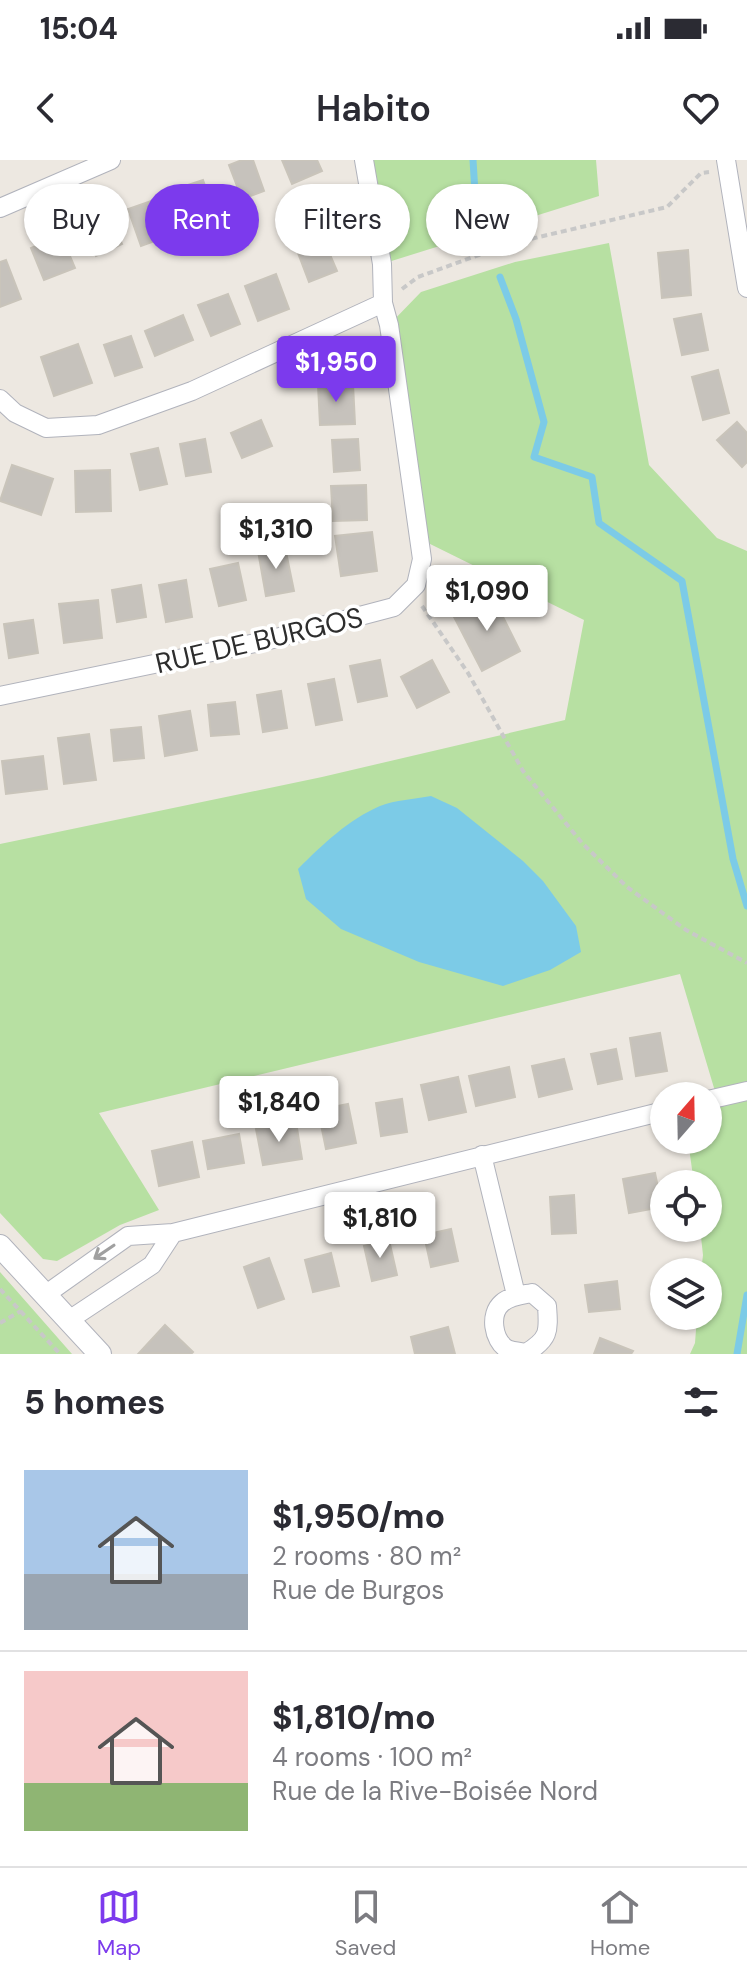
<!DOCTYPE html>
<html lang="en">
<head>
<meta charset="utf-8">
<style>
  body { margin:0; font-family:"DM Sans",sans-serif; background:#f2f2f3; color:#2b2b33; height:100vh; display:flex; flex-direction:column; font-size:30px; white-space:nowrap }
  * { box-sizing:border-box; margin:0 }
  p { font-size:26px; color:#7c7c81 }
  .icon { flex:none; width:44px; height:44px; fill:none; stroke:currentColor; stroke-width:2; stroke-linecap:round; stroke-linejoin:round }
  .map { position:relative; height:1194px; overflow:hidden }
  .sheet { display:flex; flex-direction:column; background:#fff; flex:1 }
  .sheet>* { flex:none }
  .banner { position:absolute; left:24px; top:24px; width:700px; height:72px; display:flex; gap:16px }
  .needle { width:52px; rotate:20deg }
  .buttons { position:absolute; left:650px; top:922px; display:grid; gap:16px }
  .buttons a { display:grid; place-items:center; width:72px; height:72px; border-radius:50%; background:#fff; box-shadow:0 2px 6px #0004; font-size:40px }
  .price { position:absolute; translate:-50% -68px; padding:0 18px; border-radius:8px; background:#fff; color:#222; font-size:26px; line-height:52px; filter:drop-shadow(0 2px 4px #0008) }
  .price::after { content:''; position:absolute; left:50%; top:48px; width:24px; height:18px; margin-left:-12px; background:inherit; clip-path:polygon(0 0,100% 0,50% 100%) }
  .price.active { background:#7c3aed; color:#fff }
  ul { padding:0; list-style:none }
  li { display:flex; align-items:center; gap:24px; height:200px; padding:0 24px }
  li+li { border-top:2px solid #e1e1e2 }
  li span { display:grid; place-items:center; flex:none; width:224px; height:160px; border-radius:0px; color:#555 }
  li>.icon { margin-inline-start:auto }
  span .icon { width:96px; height:96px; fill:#fffc; stroke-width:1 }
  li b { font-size:34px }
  h2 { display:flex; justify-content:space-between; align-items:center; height:96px; padding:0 24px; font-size:34px }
  .chip { padding:0 28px; border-radius:36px; background:#fff; box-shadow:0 2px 6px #0004; font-size:28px; line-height:72px }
  .chip.active { background:#7c3aed; color:#fff }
  .status { display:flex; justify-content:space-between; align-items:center; height:56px; padding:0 40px; background:#fff; direction:ltr }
  .status svg { height:22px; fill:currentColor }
  header { display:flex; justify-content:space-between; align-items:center; height:104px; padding:0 24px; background:#fff; font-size:36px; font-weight:600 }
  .dock { display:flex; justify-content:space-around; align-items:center; height:112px; border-top:2px solid #e1e1e2; background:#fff; font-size:22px; color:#7c7c81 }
  .dock a { display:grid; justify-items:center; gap:4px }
  .dock .active { color:#7c3aed }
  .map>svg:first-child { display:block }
  .green { fill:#b7e0a2 }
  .water { fill:#7ccbe7 }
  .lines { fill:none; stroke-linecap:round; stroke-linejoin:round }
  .stream { stroke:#7ccbe7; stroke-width:7 }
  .building { fill:#c6c2bc; stroke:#c9c4ba; stroke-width:2 }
  .minor-casing { stroke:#b1b3bc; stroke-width:20 }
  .tertiary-casing { stroke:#b1b3bc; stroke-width:24 }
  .path { stroke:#c8c8c8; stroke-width:4; stroke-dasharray:6 4; stroke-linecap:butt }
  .minor { stroke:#fff; stroke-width:18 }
  .tertiary { stroke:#fff; stroke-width:22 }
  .oneway { stroke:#a0a0a0 }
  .labels { text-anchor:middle; stroke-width:7; stroke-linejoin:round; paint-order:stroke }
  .street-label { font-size:28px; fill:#2d2d2d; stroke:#fff }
</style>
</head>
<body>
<div class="status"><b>15:04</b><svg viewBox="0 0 49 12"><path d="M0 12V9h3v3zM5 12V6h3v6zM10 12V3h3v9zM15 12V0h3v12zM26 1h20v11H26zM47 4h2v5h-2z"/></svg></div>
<header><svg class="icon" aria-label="back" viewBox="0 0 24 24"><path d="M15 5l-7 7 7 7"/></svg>Habito<svg class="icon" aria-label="heart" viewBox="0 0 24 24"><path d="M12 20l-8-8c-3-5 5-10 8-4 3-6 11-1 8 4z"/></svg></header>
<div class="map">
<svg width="747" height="1194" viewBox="0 0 747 1194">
  <rect width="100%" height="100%" fill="#ede8e1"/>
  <path class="green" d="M364,0H596L599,36L382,104Z
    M609,83L649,305L717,378L747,391V1194H690L695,1183L697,1156H708V1112H701L703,1095L700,1068H708V1024H694L688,980H708V940L717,938L680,814L99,953L159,1050L120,1065L57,1101L43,1099L0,1053V684L322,617L565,560L584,460L420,379L389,165L421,132L515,102Z
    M0,1112L72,1194H0Z"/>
  <path class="water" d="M431,636L457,648L523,701L543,721L576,766L581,792L550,810L503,826L419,802L341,769L306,739L298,709C323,684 348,660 380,646C395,640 415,639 431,636Z"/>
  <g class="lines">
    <path class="stream" d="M473,0L476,49L485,68
      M500,117L516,159L544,262L534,297L592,317L599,363L682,421L733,699L747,746
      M737,1194L747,1135"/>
  </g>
  <path class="building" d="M242,0H253L264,31L242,39L229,5Z
    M282,0H317L322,11L292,24Z
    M203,20L214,51L186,61L176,29Z
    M154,40L166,77L141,86L128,49Z
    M109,56L122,84L96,96L83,68Z
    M61,75L75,108L44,120L31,88Z
    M325,83L337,111L309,122L298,93Z
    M688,90L691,135L662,138L658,93Z
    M6,100L21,139L0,147V102Z
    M276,114L289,149L258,161L245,126Z
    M228,134L240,164L211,176L198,145Z
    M701,154L708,190L682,195L674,159Z
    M183,155L193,180L155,196L145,171Z
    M131,176L142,207L115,216L104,185Z
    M78,184L92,223L54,236L41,197Z
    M718,210L729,253L703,260L692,217Z
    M353,224L355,264L320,265L318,225Z
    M261,260L272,286L242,298L231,273Z
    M737,262L747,273V302L742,307L717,280Z
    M205,279L211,312L186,316L180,284Z
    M358,279L360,310L334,312L332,280Z
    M158,288L167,324L140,330L131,294Z
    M12,305L53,319L41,355L0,341Z
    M110,310L111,351L76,352L75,311Z
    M366,325L367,360L333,361L331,326Z
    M372,372L377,411L341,416L335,376Z
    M285,387L294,431L266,436L258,391Z
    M238,403L246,440L219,446L210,409Z
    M186,420L192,457L166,462L159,425Z
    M141,425L146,457L117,462L112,430Z
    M492,435L520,491L482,511L453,455Z
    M98,440L102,478L64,483L59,444Z
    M33,460L38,493L9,498L4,464Z
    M380,500L387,536L358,542L350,506Z
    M432,500L449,532L417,548L401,517Z
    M334,519L342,560L316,565L308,524Z
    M281,531L287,568L263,572L257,535Z
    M235,542L239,574L211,576L208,545Z
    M190,551L197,590L165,596L159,556Z
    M141,567L144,598L114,601L111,570Z
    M89,574L96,620L64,624L58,578Z
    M43,596L47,629L6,634L2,601Z
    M660,873L667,911L636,916L630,878Z
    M616,889L622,919L598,924L591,894Z
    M564,899L572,929L539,937L532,906Z
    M509,907L515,937L476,946L469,916Z
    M458,917L466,952L429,960L421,925Z
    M402,939L407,972L381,976L376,943Z
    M348,944L356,983L326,989L318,950Z
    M296,962L302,999L263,1005L256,969Z
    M239,974L244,1003L208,1009L203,981Z
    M192,982L199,1017L159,1026L152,991Z
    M655,1013L662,1047L629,1053L623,1019Z
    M574,1035L576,1073L552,1074L550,1037Z
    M451,1069L458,1101L431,1107L424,1075Z
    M389,1080L397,1115L372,1121L364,1086Z
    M331,1093L339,1126L313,1132L305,1100Z
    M269,1098L284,1139L258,1148L244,1107Z
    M617,1121L620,1149L589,1152L585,1125Z
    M165,1165L193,1192L191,1194L139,1193Z
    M448,1167L455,1194H415L411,1177Z
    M600,1178L633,1191L631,1194H594Z"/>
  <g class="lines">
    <g class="minor-casing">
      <path id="minor" d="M726,0L747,128
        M0,48L111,0
        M0,239L15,253L46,268L98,265L192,231L383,143
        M0,536L265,481L394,447L416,425L422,399L389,165L383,143L382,104L364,0
        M708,940L747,931
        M482,995L516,1135
        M532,1133L547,1146C549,1172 549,1179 526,1193C521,1192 512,1191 507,1189C493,1180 489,1154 502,1143C510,1136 522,1135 532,1133Z
        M45,1135L128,1076L173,1073L664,951
        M69,1160L152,1105L173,1073"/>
    </g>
    <g class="tertiary-casing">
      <path id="tertiary" d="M0,1086L100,1194"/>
    </g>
    <path class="path" d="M402,129L418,117L509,84L667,47L701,13L709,12
      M422,446L468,513L523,611L582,683L627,727L686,770L747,803
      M0,1129L60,1194
      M0,1163L21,1151"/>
    <use href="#minor" class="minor"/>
    <use href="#tertiary" class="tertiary"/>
  </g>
  <defs><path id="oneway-shaft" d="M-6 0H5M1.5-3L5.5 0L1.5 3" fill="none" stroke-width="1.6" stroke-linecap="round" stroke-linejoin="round" transform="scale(2)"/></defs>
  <use class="oneway" href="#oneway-shaft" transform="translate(104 1092) rotate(146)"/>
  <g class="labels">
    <g class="street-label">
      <text transform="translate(259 480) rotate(-13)" y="10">RUE DE BURGOS</text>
    </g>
  </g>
</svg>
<div class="buttons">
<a><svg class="needle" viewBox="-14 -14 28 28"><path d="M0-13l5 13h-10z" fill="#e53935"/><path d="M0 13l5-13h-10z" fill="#7c7c81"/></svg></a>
<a><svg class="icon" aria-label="locate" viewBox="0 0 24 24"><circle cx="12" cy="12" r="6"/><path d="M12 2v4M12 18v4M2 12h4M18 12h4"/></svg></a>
<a><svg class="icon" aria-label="layers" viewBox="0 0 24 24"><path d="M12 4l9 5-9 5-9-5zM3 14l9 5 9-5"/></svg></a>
</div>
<b class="price active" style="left:336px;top:244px">$1,950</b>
<b class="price" style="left:276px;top:411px">$1,310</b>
<b class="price" style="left:487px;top:473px">$1,090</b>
<b class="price" style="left:279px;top:984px">$1,840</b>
<b class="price" style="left:380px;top:1100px">$1,810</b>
<div class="banner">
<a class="chip">Buy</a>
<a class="chip active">Rent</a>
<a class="chip">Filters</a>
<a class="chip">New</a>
</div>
</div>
<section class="sheet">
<h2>5 homes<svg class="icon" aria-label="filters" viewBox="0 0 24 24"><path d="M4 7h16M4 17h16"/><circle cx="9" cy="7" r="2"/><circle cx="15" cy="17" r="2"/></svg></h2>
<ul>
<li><span style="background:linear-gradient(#a9c7e8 65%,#9aa5b1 0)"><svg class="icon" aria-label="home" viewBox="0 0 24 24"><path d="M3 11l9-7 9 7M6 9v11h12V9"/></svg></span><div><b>$1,950/mo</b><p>2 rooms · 80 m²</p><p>Rue de Burgos</p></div></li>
<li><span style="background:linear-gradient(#f6c9c9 70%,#8fb573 0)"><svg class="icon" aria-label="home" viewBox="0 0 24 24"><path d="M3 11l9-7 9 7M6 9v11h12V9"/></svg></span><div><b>$1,810/mo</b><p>4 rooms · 100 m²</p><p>Rue de la Rive-Boisée Nord</p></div></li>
</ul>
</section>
<nav class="dock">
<a class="active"><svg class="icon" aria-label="map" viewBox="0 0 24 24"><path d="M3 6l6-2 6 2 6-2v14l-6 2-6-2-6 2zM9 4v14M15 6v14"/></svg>Map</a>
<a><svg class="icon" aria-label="saved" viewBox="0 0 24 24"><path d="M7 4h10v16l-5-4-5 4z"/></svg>Saved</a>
<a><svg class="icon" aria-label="home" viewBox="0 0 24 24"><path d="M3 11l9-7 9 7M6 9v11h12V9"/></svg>Home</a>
</nav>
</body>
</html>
